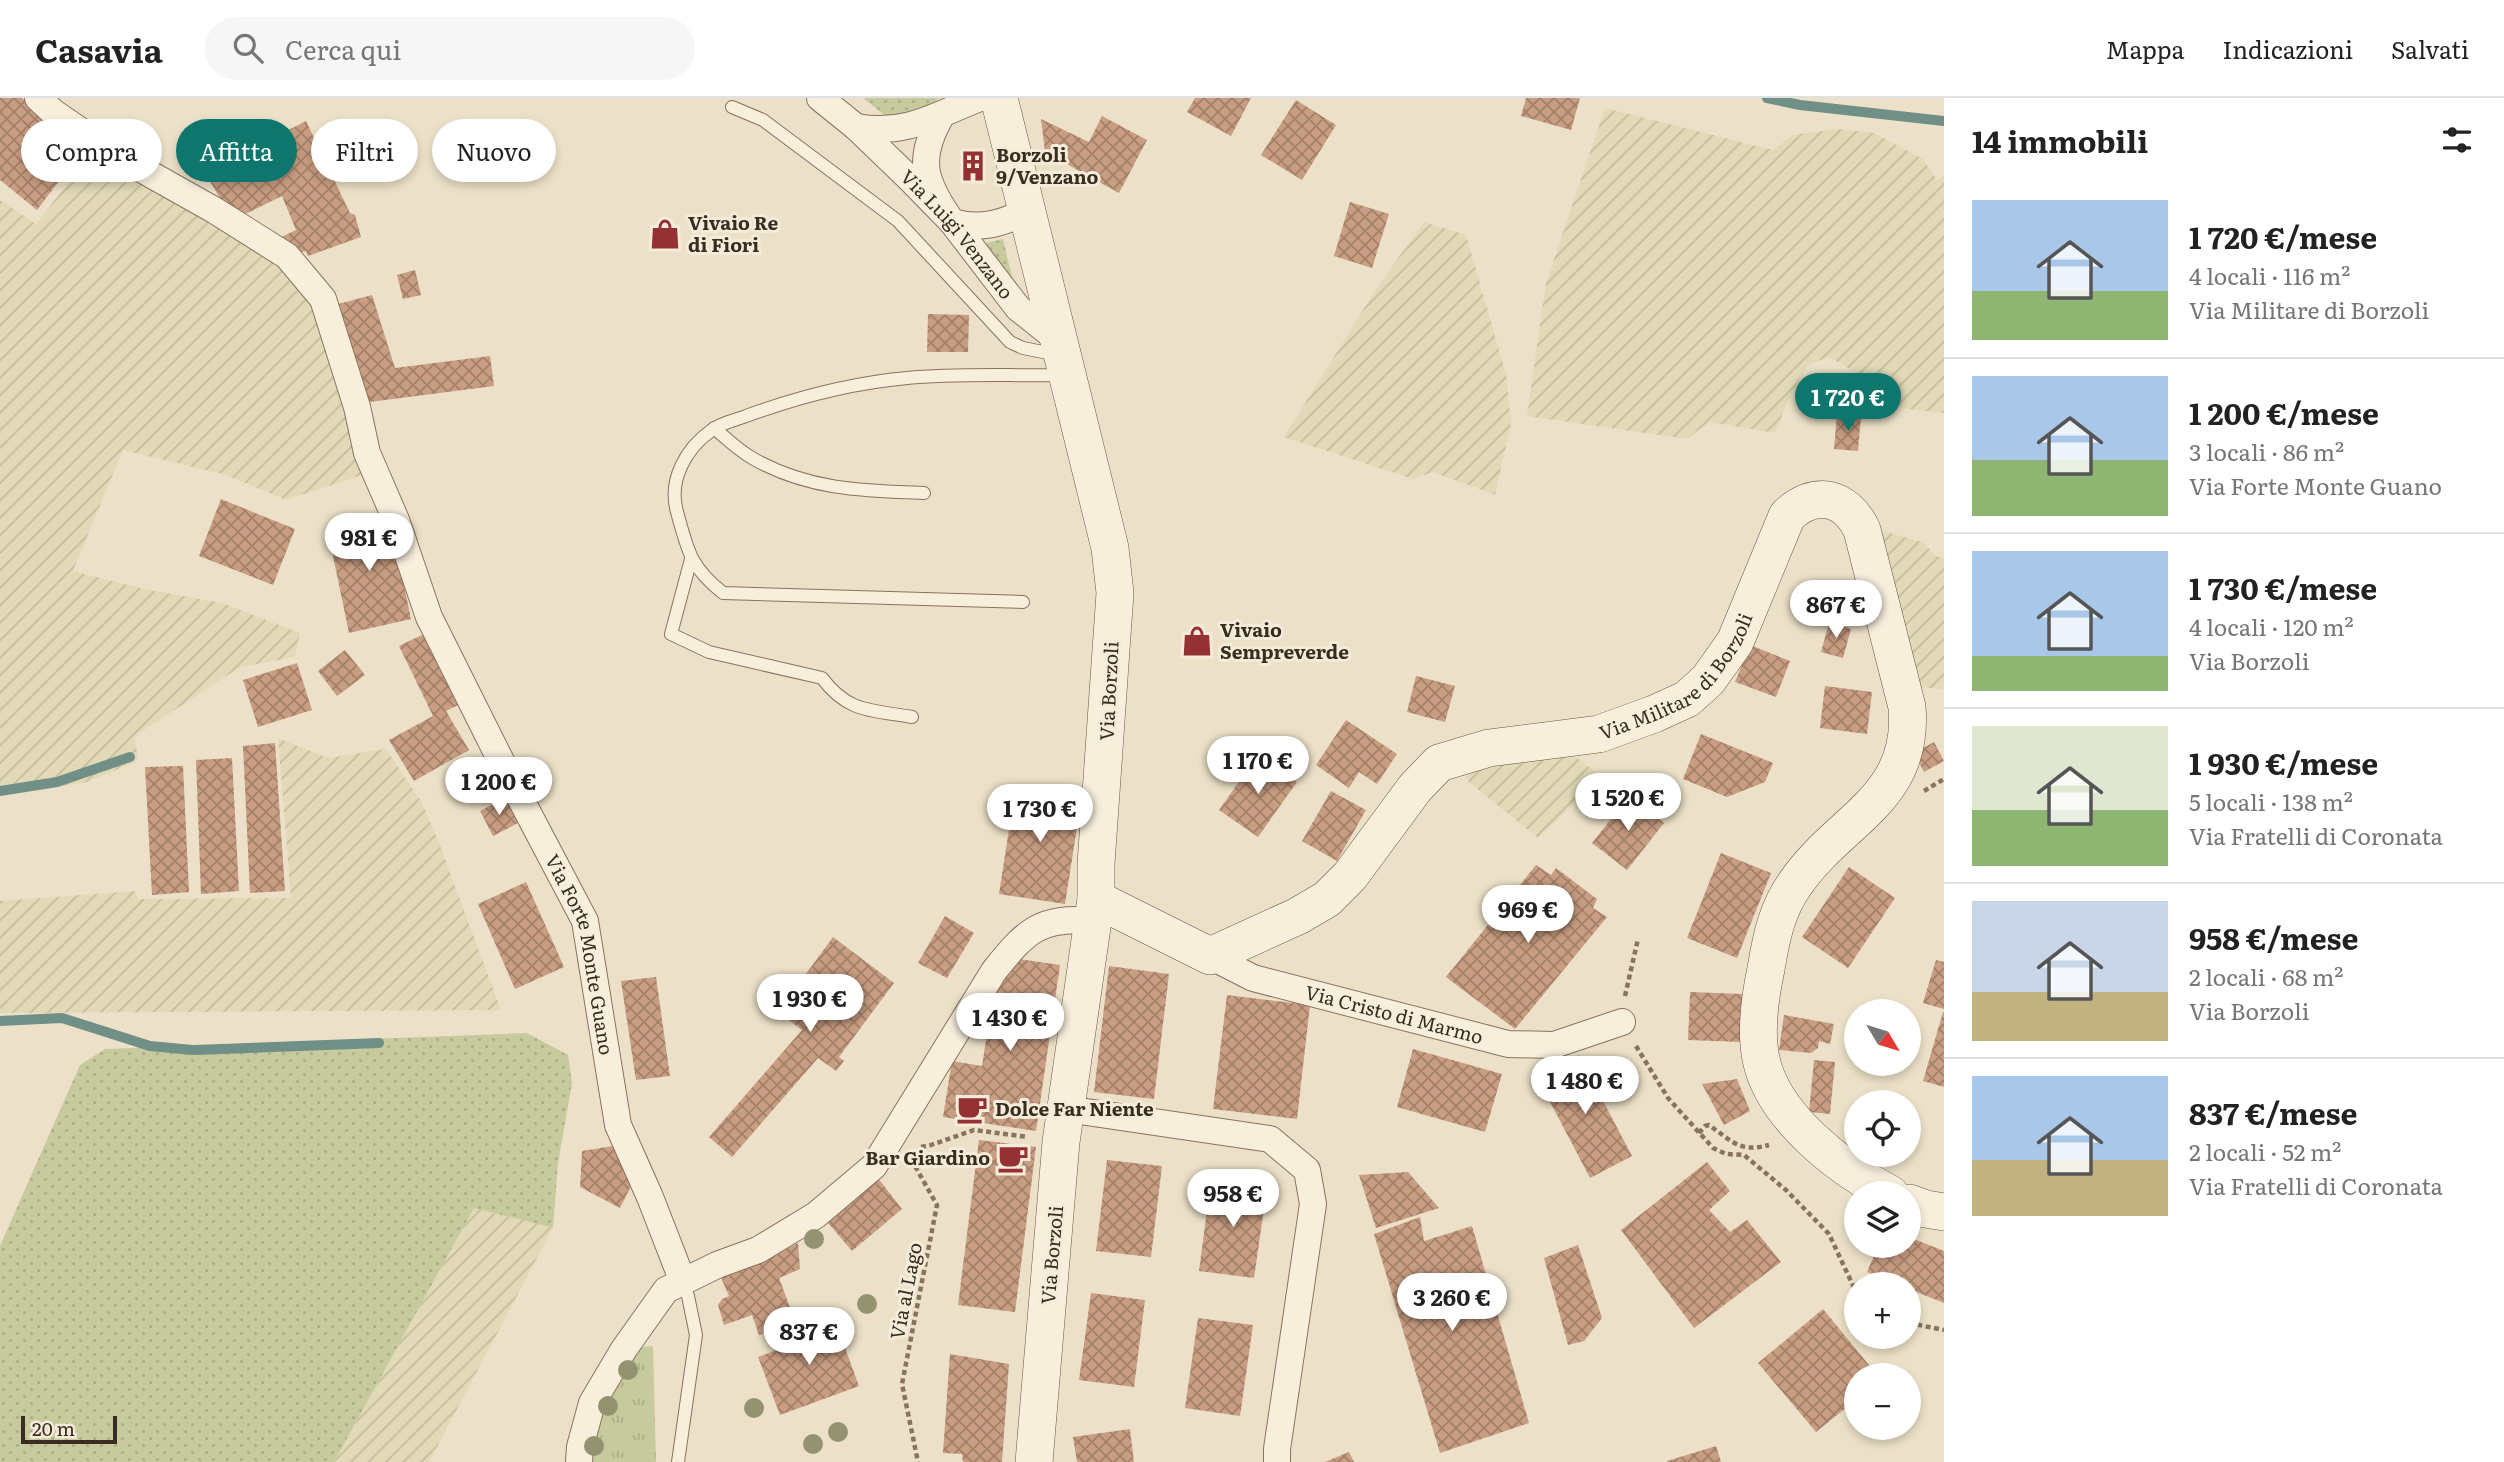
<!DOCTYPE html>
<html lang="it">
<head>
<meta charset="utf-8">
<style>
  body { margin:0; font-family:Literata,serif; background:#f6f6f6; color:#222; height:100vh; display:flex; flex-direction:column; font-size:26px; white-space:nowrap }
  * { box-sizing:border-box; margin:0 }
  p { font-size:23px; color:#767676 }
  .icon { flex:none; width:38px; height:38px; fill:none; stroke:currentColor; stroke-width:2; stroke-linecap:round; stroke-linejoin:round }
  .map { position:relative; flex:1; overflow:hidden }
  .details { display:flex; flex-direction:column; background:#fff; width:560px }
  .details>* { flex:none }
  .hud { position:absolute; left:21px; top:21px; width:665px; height:63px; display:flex; gap:14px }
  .needle { width:46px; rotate:128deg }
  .fabs { position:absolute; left:1844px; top:901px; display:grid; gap:14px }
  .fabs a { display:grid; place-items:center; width:77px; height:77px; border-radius:50%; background:#fff; box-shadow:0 4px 10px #0003; font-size:35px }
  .scale { position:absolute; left:21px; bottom:18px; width:96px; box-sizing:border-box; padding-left:7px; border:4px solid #392c21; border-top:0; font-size:19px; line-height:24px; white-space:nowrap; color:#392c21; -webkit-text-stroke:5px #f4ebd8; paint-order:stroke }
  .price { position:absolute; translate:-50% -60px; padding:0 16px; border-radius:24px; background:#fff; color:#222; font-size:23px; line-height:46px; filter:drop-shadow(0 2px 4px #0008) }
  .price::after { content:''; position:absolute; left:50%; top:42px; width:21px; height:16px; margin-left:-10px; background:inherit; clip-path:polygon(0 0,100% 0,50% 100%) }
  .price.current { background:#0f766e; color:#fff }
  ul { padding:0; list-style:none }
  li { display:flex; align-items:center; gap:21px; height:175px; padding:0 28px }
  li+li { border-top:2px solid #e0e0e0 }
  li span { display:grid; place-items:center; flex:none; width:196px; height:140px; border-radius:0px; color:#555 }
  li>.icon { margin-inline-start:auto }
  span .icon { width:84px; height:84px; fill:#fffc; stroke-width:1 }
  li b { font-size:30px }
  h2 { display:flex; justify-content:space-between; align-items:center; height:84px; padding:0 28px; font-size:30px }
  .chip { padding:0 24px; border-radius:32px; background:#fff; box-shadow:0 4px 10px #0003; font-size:24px; line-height:63px }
  .chip.current { background:#0f766e; color:#fff }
  header { display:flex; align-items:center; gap:42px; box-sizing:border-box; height:98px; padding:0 35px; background:#fff; border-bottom:2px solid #e0e0e0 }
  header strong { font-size:33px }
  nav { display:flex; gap:38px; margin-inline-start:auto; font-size:24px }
  .search { width:490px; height:63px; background:#f6f6f6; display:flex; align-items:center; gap:18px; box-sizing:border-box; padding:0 24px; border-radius:38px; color:#767676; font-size:26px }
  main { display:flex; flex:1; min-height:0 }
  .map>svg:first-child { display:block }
  .farmland { fill:url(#farmland-furrows) }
  .grass { fill:url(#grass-dots) }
  .park { fill:url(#park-tufts) }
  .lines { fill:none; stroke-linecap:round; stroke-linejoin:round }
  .stream { stroke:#708f87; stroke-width:10 }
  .building { fill:url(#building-cross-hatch) }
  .lane-casing { stroke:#88735e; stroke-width:14 }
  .street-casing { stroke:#88735e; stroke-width:28 }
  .secondary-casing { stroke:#6a5441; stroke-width:38 }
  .path { stroke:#88735e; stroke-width:4.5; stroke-dasharray:5 3.5; stroke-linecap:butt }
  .lane { stroke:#f7eedc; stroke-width:12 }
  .street { stroke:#f7eedc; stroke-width:26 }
  .secondary { stroke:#f7eedc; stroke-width:37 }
  .tree { fill:#939371 }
  .labels { text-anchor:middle; stroke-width:6; stroke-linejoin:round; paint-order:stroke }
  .poi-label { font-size:19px; font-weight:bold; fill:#392c21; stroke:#f4ebd8; text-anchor:start }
  .street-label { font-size:19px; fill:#392c21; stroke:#f4ebd8 }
</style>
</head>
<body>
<header>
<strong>Casavia</strong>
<div class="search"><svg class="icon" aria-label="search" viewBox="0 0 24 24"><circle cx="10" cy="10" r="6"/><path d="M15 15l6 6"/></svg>Cerca qui</div>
<nav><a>Mappa</a><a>Indicazioni</a><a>Salvati</a></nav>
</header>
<main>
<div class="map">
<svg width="1944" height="1364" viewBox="0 0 1944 1364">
  <defs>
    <pattern id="farmland-furrows" width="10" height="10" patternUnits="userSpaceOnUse" patternTransform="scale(1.75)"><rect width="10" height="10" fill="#e2dab6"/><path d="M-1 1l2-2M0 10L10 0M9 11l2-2" fill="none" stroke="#c3bb9c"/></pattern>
    <pattern id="grass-dots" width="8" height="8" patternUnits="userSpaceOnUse" patternTransform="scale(1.75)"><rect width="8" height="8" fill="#c6ca9d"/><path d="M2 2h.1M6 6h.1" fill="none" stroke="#abae87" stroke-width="1.8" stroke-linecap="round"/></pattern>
    <pattern id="park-tufts" width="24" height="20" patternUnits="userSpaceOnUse" patternTransform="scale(1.75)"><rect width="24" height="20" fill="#c6ca9d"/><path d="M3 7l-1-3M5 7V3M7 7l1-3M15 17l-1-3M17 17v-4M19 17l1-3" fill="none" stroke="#abae87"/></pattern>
    <pattern id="building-cross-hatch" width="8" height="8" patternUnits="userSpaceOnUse" patternTransform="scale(1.75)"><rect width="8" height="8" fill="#c89d81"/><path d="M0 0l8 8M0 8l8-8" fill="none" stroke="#a38069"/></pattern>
  </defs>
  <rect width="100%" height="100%" fill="#ece1c8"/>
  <path class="farmland" d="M1605,10L1773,52L1793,37L1838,31L1874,35L1923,61L1937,82L1944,77V315L1881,308L1864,279L1829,259L1808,267L1787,305L1775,335L1709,324L1687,341L1527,318L1546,185Z
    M89,58L216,124L287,167L318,205L345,300L350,344L365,376L286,402L226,377L123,352L73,473L144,491L222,505L300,535L295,559L240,569L135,638L138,663L84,685L0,696V102L36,126Z
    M1424,124L1466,137L1506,276L1511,325L1495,397L1433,374L1413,381L1284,339L1380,185Z
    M1876,431L1922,444L1935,457L1944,461V591L1919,589Z
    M278,640L328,660L386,651L422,705L439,745L501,912L0,915V803L134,793L139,801L291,800Z
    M1575,658L1602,679L1538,740L1469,684L1466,679L1470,672L1480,667Z
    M474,1110L553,1130L429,1364H334Z"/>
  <path class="grass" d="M863,0H939L930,8L894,22L883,16Z
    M1003,141L1014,188L982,146Z
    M527,935L568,957L572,985L558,1065L553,1130L474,1110L334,1364H0V1148L80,967L105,951Z"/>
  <path class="park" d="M653,1248L656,1364H579L624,1251Z"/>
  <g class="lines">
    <path class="stream" d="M1767,0L1800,7L1944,23
      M0,693L57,684L130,659
      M0,923L62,920L150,948L193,952L379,945"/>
  </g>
  <path class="building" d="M0,0H22L85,49L37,112L0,82Z
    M1195,0H1251L1231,38L1187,14Z
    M1526,0H1580L1571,32L1521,18Z
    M1296,2L1336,27L1302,82L1261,57Z
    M1102,18L1147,42L1119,95L1045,54L1041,21L1089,44Z
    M306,23L350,115L355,117L361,139L308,158L306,153L290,157L273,143L296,132L282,98L233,122L205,75Z
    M975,60L979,73L971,76L968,63Z
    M1350,104L1389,116L1372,170L1334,158Z
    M415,172L421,197L403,201L397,177Z
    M372,197L395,270L490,258L494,288L362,305L331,208Z
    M928,216L969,217L968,254H927Z
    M1837,316L1861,318L1858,353L1834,351Z
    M221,401L295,431L273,487L199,458Z
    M389,416L411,521L349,535L327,429Z
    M1829,525L1851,531L1843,560L1821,554Z
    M426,535L460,606L446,613L469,652L414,683L389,642L433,618L399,548Z
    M1750,547L1790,563L1776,599L1735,584Z
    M345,552L365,577L337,598L318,573Z
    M297,565L312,612L258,629L243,582Z
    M1416,578L1455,588L1445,624L1407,614Z
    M1825,588L1872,594L1867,636L1820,630Z
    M1346,622L1397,656L1377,686L1359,674L1349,690L1316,667Z
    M1701,636L1773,665L1765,684L1727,699L1683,681Z
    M1934,644L1944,663L1924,674L1914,655Z
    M275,645L285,793L250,795L243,648Z
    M1258,657L1297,684L1258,739L1219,712Z
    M232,660L239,793L201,796L196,662Z
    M183,668L189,794L152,797L145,669Z
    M1016,686L1082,697L1065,806L999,796Z
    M1331,693L1366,712L1337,763L1302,743Z
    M1629,698L1664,725L1627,772L1592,745Z
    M505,700L518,725L493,738L480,713Z
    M1721,755L1771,775L1737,860L1687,840Z
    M1536,767L1551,777L1556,770L1597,801L1593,810L1607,819L1515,931L1446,879Z
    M1849,769L1895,800L1848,870L1802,839Z
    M526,784L564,869L515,891L478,806Z
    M945,818L974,835L947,880L918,865Z
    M833,839L894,885L839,959L844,963L836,973L818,960L732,1059L709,1039L802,932L778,914Z
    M1019,861L1060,867L1036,1033L943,1019L952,963L982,968L993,897Z
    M1936,862L1944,864V911L1923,905Z
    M1109,868L1169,876L1154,1001L1094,994Z
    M656,879L670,978L636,982L621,883Z
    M1690,894L1743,896L1741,944L1688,942Z
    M1227,897L1310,907L1297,1021L1213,1011Z
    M1943,914H1944V989L1923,983Z
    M1784,917L1834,926L1830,946L1819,943L1818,950L1811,955L1779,952Z
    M1413,951L1502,976L1485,1034L1397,1009Z
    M1579,957L1632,1058L1590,1080L1537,979Z
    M1814,962L1835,964L1830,1016L1809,1014Z
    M1880,966H1901L1900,974H1880Z
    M1737,981L1750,1013L1724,1027L1702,986Z
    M979,1042L1036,1049L1015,1214L958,1207Z
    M619,1047L633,1084L620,1110L580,1089L582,1053Z
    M1107,1062L1162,1068L1151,1159L1096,1153Z
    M1707,1064L1730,1093L1709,1112L1730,1134L1747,1122L1781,1164L1694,1230L1621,1132Z
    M1408,1074L1439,1110L1376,1130L1359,1077Z
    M874,1075L902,1111L852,1153L823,1119Z
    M1211,1082L1267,1090L1254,1180L1199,1173Z
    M1420,1119L1424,1143L1472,1128L1529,1325L1440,1355L1374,1136Z
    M1909,1139L1944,1153V1205L1909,1191V1186H1898L1867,1174L1878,1148H1909Z
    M798,1145L800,1171L779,1180L796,1225L759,1237L752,1217L724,1227L718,1207L722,1201L729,1198L722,1182L723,1178L762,1163Z
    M1578,1147L1602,1220L1584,1243L1568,1247L1544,1160Z
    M1091,1195L1145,1202L1134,1289L1079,1282Z
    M1823,1211L1878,1278H1857V1301L1816,1334L1758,1265Z
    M834,1220L859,1288L780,1317L758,1259L792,1246L787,1235Z
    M1198,1220L1253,1227L1240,1318L1185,1310Z
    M950,1256L1009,1266L1002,1364H963L962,1356L943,1355Z
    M1130,1331L1134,1364H1077L1073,1339Z
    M1716,1348L1721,1364H1667V1363Z
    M1349,1354L1354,1364H1325Z"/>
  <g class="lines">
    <g class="lane-casing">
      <path id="lane" d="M732,9L763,22L898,123L1010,244L1023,250L1058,257
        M714,330C726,340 738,352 752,360C808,392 863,393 924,395
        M691,461L671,536L709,554L822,580C848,615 872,612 912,619
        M1023,504L723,495C690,469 688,453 677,414C668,382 686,350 712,332C721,325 736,322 746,318C798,299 852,285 907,280C958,275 1011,278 1062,277
        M678,1364L696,1237L688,1198L683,1184"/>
    </g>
    <g class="street-casing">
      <g id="street">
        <path id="s1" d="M38,0L53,14L111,54L214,112L287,158L323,201L357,309L367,355L396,422L429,519L508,677L585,823L618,1027L650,1099L683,1184"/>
        <path id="s2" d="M820,0L856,29L911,82L952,124L1018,210L1058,242"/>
        <path d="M941,18C916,62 924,84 952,124C980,132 1001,126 1027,113"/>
        <path d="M856,29C907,38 935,17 980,0"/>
        <path id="s3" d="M1210,858L1253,880L1508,946L1554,947L1622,924"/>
        <path d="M1066,1011L1270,1041L1307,1072L1313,1106L1277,1351V1364"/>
        <path d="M579,1364L580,1349L592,1305L624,1251L666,1192L717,1167L758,1152L816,1117L874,1068L994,873C1026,833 1040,818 1094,823"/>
      </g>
    </g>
    <g class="secondary-casing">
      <g id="secondary">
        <path d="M999,0L1110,450L1115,495L1096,766V801L1061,1044L1034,1364"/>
        <path id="s4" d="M1096,801L1210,858L1298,818L1327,801L1350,778L1415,690L1439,665L1489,650L1599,636L1654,616L1687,601L1708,582L1735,544L1787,418C1814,391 1846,398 1862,432L1907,609C1915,702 1839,721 1795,786C1777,811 1771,840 1766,871C1760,899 1755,932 1761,961C1773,1019 1840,1070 1890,1096"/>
        <path d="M1909,1105L1926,1111L1944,1114"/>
      </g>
    </g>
    <path class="path" d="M1924,693L1944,681
      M1625,898L1638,841
      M1636,948L1668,1000L1713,1050L1726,1056L1744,1057L1786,1092L1829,1136L1857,1196
      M1699,1035L1705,1028L1709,1027C1732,1043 1739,1055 1769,1047
      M921,1049L931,1047L974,1032L1028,1039
      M911,1061L937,1107L902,1286L918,1364
      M1909,1225L1944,1232"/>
    <use href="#lane" class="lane"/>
    <use href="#street" class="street"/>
    <use href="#secondary" class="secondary"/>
  </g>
  <g class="tree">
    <circle cx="814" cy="1141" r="10"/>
    <circle cx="867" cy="1206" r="10"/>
    <circle cx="628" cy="1272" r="10"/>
    <circle cx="608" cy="1308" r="10"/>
    <circle cx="754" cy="1310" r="10"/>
    <circle cx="838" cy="1334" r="10"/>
    <circle cx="813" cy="1346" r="10"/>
    <circle cx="594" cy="1348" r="10"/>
  </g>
  <defs>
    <g id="building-bare" transform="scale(2.415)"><path d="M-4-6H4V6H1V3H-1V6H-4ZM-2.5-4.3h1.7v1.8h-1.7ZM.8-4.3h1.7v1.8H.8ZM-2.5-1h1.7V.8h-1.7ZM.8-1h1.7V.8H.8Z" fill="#933135" stroke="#f4ebd8" stroke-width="2.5" paint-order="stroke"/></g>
    <g id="shop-bare" transform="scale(2.415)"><path d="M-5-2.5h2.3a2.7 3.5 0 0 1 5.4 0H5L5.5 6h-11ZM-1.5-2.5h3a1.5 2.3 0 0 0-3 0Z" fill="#933135" stroke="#f4ebd8" stroke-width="2.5" paint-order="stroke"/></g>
    <g id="cafe-bare" transform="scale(2.415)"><path d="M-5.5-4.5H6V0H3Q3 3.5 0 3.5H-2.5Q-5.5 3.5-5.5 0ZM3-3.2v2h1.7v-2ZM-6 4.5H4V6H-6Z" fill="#933135" stroke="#f4ebd8" stroke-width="2.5" paint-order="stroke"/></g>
  </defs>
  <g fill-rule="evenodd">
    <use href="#building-bare" x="973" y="68"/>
    <use href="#shop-bare" x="665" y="136"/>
    <use href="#shop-bare" x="1197" y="543"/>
    <use href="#cafe-bare" x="972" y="1011"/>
    <use href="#cafe-bare" x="1013" y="1060"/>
  </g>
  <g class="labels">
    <g class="poi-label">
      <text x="996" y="64">Borzoli<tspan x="996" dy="22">9/Venzano</tspan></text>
      <text x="688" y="132">Vivaio Re<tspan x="688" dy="22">di Fiori</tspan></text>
      <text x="1220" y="539">Vivaio<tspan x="1220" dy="22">Sempreverde</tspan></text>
      <text x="995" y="1018">Dolce Far Niente</text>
      <text x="990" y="1067" text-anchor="end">Bar Giardino</text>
    </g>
    <g class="street-label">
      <text dy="7" stroke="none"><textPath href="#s2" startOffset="194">Via Luigi Venzano</textPath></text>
      <text dy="7" stroke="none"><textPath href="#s4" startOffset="698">Via Militare di Borzoli</textPath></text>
      <text transform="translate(1109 593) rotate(-87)" y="7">Via Borzoli</text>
      <text dy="7" stroke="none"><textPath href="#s1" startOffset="1060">Via Forte Monte Guano</textPath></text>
      <text dy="7" stroke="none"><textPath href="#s3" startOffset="194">Via Cristo di Marmo</textPath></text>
      <text transform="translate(1052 1157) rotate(-85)" y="7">Via Borzoli</text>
      <text transform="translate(906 1193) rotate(-79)" y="7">Via al Lago</text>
    </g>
  </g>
</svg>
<div class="fabs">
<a><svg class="needle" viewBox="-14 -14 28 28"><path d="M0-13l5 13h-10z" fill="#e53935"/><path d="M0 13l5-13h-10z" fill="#767676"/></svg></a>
<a><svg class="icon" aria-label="locate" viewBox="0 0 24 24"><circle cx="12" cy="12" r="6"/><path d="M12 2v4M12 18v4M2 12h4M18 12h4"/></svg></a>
<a><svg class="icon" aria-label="layers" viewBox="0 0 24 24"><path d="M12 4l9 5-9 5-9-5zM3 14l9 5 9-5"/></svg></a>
<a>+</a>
<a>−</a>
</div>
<div class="scale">20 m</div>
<b class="price current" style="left:1848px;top:335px">1 720 €</b>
<b class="price" style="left:369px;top:475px">981 €</b>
<b class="price" style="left:1836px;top:542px">867 €</b>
<b class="price" style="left:1258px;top:698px">1 170 €</b>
<b class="price" style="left:499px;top:719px">1 200 €</b>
<b class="price" style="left:1628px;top:735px">1 520 €</b>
<b class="price" style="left:1040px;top:746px">1 730 €</b>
<b class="price" style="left:1528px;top:847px">969 €</b>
<b class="price" style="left:810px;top:936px">1 930 €</b>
<b class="price" style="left:1010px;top:955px">1 430 €</b>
<b class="price" style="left:1585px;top:1018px">1 480 €</b>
<b class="price" style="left:1233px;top:1131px">958 €</b>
<b class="price" style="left:1452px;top:1235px">3 260 €</b>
<b class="price" style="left:809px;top:1269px">837 €</b>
<div class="hud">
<a class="chip">Compra</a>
<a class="chip current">Affitta</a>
<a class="chip">Filtri</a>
<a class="chip">Nuovo</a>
</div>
</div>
<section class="details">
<h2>14 immobili<svg class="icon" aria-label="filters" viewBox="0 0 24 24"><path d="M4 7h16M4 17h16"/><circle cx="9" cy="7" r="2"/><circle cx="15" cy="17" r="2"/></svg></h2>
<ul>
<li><span style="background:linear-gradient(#a9c7e8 65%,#8fb573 0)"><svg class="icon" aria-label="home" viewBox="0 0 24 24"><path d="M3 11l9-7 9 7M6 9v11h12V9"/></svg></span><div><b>1 720 €/mese</b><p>4 locali · 116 m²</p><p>Via Militare di Borzoli</p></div></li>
<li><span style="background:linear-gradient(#a9c7e8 60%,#8fb573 0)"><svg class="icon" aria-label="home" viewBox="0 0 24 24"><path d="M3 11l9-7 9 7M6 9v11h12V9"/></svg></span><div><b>1 200 €/mese</b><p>3 locali · 86 m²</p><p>Via Forte Monte Guano</p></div></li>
<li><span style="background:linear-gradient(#a9c7e8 75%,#8fb573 0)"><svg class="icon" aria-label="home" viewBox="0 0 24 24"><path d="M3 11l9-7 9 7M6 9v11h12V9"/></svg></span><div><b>1 730 €/mese</b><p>4 locali · 120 m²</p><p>Via Borzoli</p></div></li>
<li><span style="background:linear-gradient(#dfe7d0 60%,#8fb573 0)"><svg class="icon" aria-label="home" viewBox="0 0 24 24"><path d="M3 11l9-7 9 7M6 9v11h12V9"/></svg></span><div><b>1 930 €/mese</b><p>5 locali · 138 m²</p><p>Via Fratelli di Coronata</p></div></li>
<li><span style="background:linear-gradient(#c9d6e8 65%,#c2b280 0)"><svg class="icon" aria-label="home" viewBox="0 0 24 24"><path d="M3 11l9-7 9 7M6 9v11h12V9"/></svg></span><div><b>958 €/mese</b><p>2 locali · 68 m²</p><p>Via Borzoli</p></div></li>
<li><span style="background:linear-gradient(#a9c7e8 60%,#c2b280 0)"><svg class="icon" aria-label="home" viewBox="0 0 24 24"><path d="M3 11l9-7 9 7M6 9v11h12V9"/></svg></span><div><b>837 €/mese</b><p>2 locali · 52 m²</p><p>Via Fratelli di Coronata</p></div></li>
</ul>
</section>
</main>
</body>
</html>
